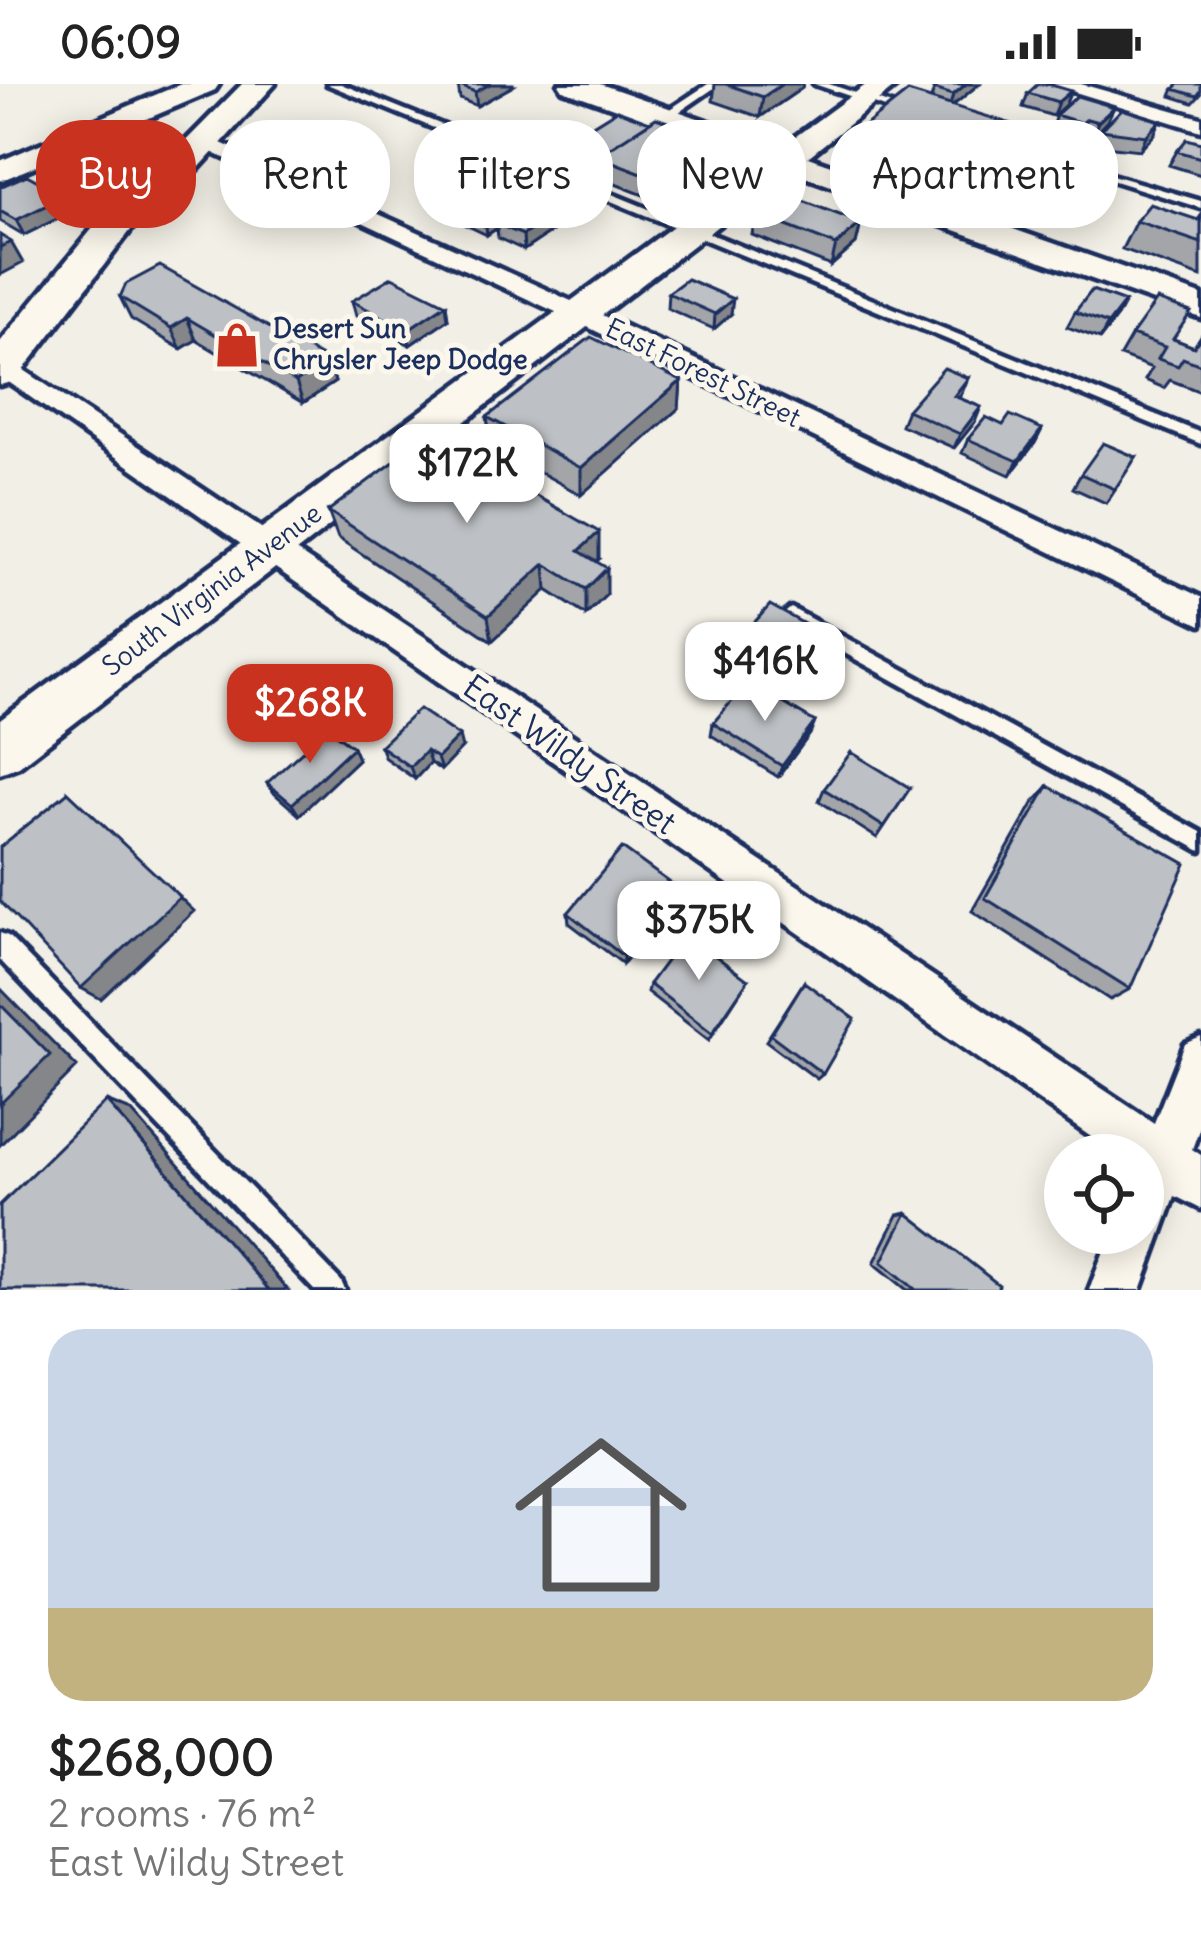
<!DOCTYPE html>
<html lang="en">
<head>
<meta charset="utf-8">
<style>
  body { margin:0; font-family:Delius,sans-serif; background:#f2f2f2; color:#222; height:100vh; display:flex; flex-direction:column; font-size:45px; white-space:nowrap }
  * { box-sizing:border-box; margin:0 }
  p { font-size:39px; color:#767676 }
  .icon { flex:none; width:66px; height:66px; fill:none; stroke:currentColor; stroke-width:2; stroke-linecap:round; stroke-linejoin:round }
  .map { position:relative; height:1206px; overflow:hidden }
  .side { display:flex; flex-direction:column; background:#fff; flex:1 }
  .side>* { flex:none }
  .banner { position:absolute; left:36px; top:36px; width:1131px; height:108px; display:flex; gap:24px }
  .buttons { position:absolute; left:1044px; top:1050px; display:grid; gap:24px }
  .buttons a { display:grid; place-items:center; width:120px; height:120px; border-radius:50%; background:#fff; box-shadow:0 6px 30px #0003; font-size:60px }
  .price { position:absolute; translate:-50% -102px; padding:0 27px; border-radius:24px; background:#fff; color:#222; font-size:39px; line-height:78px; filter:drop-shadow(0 3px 6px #0008) }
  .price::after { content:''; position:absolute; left:50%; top:72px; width:36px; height:27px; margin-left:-18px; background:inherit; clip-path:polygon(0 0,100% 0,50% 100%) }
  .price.on { background:#c8321e; color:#fff }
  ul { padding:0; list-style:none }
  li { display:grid; align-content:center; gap:24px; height:636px; padding:0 48px }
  li span { display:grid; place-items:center; height:372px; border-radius:36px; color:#555 }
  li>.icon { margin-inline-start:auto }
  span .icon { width:216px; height:216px; fill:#fffc; stroke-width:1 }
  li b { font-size:51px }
  .chip { padding:0 42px; border-radius:48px; background:#fff; box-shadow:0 6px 30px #0003; font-size:42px; line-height:108px }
  .chip.on { background:#c8321e; color:#fff }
  .status { display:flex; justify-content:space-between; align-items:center; height:84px; padding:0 60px; background:#fff; direction:ltr }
  .status svg { height:33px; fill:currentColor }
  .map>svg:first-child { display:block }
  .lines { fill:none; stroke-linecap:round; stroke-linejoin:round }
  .lane-casing { stroke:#1b2f5e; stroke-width:9 }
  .street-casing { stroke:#1b2f5e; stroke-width:9 }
  .secondary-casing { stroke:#1b2f5e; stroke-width:9 }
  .primary-casing { stroke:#1b2f5e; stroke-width:9 }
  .lane { fill:#fbf7ec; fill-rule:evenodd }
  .street { fill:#fbf7ec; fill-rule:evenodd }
  .secondary { fill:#fbf7ec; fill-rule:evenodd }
  .primary { fill:#fbf7ec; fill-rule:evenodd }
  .wall { fill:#a3a5a9; stroke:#1b2f5e; stroke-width:3 }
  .shaded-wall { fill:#848689; stroke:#1b2f5e; stroke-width:3 }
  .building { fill:#bdc0c4; stroke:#1b2f5e; stroke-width:3 }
  .labels { text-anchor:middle; stroke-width:10; stroke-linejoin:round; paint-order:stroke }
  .far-poi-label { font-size:27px; font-weight:bold; fill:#1b2f5e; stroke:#fbf7ec; text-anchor:start }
  .far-street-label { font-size:27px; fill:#1b2f5e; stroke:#fbf7ec }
  .street-label { font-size:33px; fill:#1b2f5e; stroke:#fbf7ec }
</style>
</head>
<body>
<div class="status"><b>06:09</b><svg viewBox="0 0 49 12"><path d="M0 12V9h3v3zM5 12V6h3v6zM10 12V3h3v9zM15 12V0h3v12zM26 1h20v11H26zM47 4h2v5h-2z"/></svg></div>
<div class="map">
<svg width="1201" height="1206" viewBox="0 0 1201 1206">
  <rect width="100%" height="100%" fill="#f2efe6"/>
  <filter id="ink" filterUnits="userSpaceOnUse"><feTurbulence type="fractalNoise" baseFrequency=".00833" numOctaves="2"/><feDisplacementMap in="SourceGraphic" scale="24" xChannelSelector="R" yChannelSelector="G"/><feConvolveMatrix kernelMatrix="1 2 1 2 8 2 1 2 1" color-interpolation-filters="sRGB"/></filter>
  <g filter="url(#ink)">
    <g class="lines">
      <g class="lane-casing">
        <path id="lane" d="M327,0H341L1201,349V360Z
          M708,0H720L669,35H661V31Z
          M814,0H829L915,29L906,31Z
          M1047,72L1201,117V124L1047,76Z
          M791,524L1201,748V767L785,536L782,531Z
          M0,849L8,852L341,1197L345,1206H314L0,876Z"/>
      </g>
      <g class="street-casing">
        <path id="street" d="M1049,0H1081L1201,34V47Z
          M201,50L589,225L1201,513V541L571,235L194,60L190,56Z
          M0,270L1154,1039L1185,960L1201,953V1040L1192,1065L1201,1071V1125L1175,1112L1141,1206H1089L1111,1149H1143V1071H1117L0,292Z"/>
      </g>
      <g class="secondary-casing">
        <path id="secondary" d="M181,0H219L215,6L0,97V77Z
          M559,0H600L781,63L867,0H899L808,73L1201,211V234L789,87L19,682L0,689V636L762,77L563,6Z"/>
      </g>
      <g class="primary-casing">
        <path id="primary" d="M242,0H275L178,107L137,138L15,297L0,301V258L111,122L152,91Z"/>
      </g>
      <use href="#lane" class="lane"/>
      <use href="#street" class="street"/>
      <use href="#secondary" class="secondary"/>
      <use href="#primary" class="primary"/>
    </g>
    <path class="wall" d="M715,0H803L802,4L760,33L713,17Z
      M928,0H979L952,22L1071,89L1043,119L987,100L966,121L846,79L852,52L931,15L934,5L937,3Z
      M458,1L513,2L477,22L460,15Z
      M1174,5L1201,10L1193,19L1171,12Z
      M1071,7L1065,21L1053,32L1023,23L1028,9Z
      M1114,23L1107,37L1092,53L1081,49L1077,53L1051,46L1056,31Z
      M1101,46L1154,51L1140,66L1095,61Z
      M575,52L703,72L646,112L597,93V74L575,66Z
      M1201,59V91L1169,81L1177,67Z
      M477,100L479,115L451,132L431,123L429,108Z
      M0,103L65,112L73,127L24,151L0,137Z
      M591,121L524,166L498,154L497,144L487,151L466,141L465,134L501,133L502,136Z
      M755,130L861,139L856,160L831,182L752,151Z
      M1201,132V193L1122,165L1136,137L1198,136Z
      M668,209L731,230L714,245L667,224Z
      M120,213L329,277L335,298L303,319L196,256L181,265L131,235Z
      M352,217L446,220L448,235L410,261L356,232Z
      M1075,228L1117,233L1100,255L1067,243Z
      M1132,251L1174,255L1194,263L1201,252V308L1170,296L1164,304L1145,296L1152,284L1120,272Z
      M968,294L959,314L975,338L954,364L901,341L907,326Z
      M681,297L679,324L581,411L491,361L487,333Z
      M1003,341L1042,345L1035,359L1010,391L962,369L968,355Z
      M1136,373L1106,419L1073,404L1081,390Z
      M328,427L599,475L596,477L607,510L586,531L547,506L492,557L338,454Z
      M744,550H822L817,563L793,594L741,564Z
      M815,638L810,650L778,693L711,651L713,639Z
      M380,662L462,664L441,686L430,679L415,695L385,674Z
      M353,663L358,675L299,731L275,710L267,699Z
      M1048,702L1130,905L1110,916L972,827L1034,718Z
      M910,704L877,754L819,717L824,705Z
      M674,813L623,880L569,839L568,829Z
      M748,896L709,956L647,908L649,900Z
      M804,898L823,990L817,995L766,957Z
      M907,1129L997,1206H907L874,1179L898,1131Z"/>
    <path class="shaded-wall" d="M490,0H513V2L477,22L475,8Z
      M782,0H803L802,4L760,33L763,13Z
      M966,0H979L949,25L953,11Z
      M1071,7L1065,21L1053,32L1058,18Z
      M1114,23L1107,37L1092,53L1098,38Z
      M1160,37L1154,51L1140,66L1146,52Z
      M705,51L703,72L646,112L647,91Z
      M1083,62L1071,89L1043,119L1055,92Z
      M997,73L987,100L966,121L975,93Z
      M477,100L479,115L451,132L449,117Z
      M591,106V121L524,166L523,151Z
      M65,112L73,127L24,151L16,136Z
      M501,133L502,141L496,140L497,144L487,151L486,143Z
      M861,139L856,160L831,182L836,161Z
      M11,158L23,179L0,191V163Z
      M733,215L731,230L714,245L715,230Z
      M1125,218L1117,233L1100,255L1108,240Z
      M446,220L448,235L410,261L407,246Z
      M187,234L196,256L181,265L171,244Z
      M329,277L335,298L303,319L296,298Z
      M968,294L962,309L948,326L954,312Z
      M681,297L679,324L581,411V384Z
      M981,323L975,338L954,364L960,350Z
      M1042,345L1035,359L1010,391L1018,377Z
      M599,448V475L579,493V467Z
      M545,480L547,506L492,557L488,532Z
      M607,484V510L586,531V505Z
      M822,550L817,563L793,594L797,581Z
      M815,638L810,650L778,693L782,682Z
      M459,652L462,664L441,686L437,674Z
      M353,663L358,675L299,731L292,720Z
      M426,667L430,679L415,695L410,683Z
      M68,708L194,827L101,915L81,904Z
      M676,803L674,813L623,880V872Z
      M0,904L77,983L0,1061Z
      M106,1017L131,1027L288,1206H269Z"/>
    <path class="building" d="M460,0H490L475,8L458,1Z
      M726,0H782L763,13Z
      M940,0H966L953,11L934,5Z
      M1038,0H1048L1071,7L1058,18L1028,9Z
      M1179,0H1201V7L1197,12L1174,5Z
      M908,8L1083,62L1055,92L997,73L975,93L852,52Z
      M1077,12L1114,23L1098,38L1087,35L1082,39L1056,31Z
      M1122,25L1160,37L1146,52L1101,46Z
      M617,26L650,38L609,64L575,52Z
      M656,34L705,51L647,91L597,72Z
      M1187,55L1201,59V74L1177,67Z
      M27,91L65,112L16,136L0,127V103Z
      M457,92L477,100L449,117L429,108Z
      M565,96L591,106L523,151L496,140Z
      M782,109L861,139L836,161L755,130Z
      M1150,120L1198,136L1201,132V159L1136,137Z
      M481,124L501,133L486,143L465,134Z
      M0,151L11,158L0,163Z
      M160,182L329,277L296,298L187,234L171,244L120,213L126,200Z
      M392,193L446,220L407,246L352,217Z
      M687,195L733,215L715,230L668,209Z
      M1092,206L1125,218L1108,240L1075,228Z
      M1157,216L1191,228L1173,255L1194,263L1201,252V281L1183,274L1178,282L1158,275L1165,263L1132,251Z
      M591,253L681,297L581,384L487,333Z
      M944,284L968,294L954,312L981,323L960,350L907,326Z
      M1010,331L1042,345L1018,377L968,355L986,333L1003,341Z
      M430,351L599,448L579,467L607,484L586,505L545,480L488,532L328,427Z
      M1103,359L1136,373L1115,405L1081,390Z
      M770,521L822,550L797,581L744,550Z
      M748,598L815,638L782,682L713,639Z
      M419,625L459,652L437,674L426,667L410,683L380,662Z
      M328,644L353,663L292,720L267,699Z
      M851,668L910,704L884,743L824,705Z
      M1048,702L1186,780L1130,905L985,814Z
      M68,708L180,813L81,904L0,817V763Z
      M622,764L676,803L623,872L568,829Z
      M686,850L748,896L712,949L649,900Z
      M804,898L855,935L823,990L771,951Z
      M0,920L50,971L0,1020Z
      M106,1017L269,1206H0V1121Z
      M907,1129L999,1201L997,1206H916L882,1178Z"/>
  </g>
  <defs>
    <g id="shop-bare" transform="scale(3.6)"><path d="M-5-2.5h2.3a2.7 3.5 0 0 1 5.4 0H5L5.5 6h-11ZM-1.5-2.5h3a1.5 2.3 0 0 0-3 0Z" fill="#c8321e" stroke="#fbf7ec" stroke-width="2.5" paint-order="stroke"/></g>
  </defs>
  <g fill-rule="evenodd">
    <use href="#shop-bare" x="237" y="261"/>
  </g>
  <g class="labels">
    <g class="far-poi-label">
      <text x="273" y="254">Desert Sun<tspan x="273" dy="31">Chrysler Jeep Dodge</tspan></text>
    </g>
    <g class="far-street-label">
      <text transform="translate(703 289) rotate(26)" y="9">East Forest Street</text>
      <text transform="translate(212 506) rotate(-37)" y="9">South Virginia Avenue</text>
    </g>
    <g class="street-label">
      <text transform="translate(570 670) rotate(35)" y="12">East Wildy Street</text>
    </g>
  </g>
</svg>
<div class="buttons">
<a><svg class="icon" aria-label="locate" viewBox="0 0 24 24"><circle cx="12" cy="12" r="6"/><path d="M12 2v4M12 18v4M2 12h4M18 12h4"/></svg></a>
</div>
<b class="price" style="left:467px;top:442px">$172K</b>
<b class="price" style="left:765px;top:640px">$416K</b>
<b class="price on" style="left:310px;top:682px">$268K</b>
<b class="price" style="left:699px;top:899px">$375K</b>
<div class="banner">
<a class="chip on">Buy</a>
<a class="chip">Rent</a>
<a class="chip">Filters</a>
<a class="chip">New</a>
<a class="chip">Apartment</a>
</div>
</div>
<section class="side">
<ul>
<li><span style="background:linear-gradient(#c9d6e8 75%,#c2b280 0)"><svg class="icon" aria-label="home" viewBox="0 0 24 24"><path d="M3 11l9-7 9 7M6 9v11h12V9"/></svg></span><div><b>$268,000</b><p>2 rooms · 76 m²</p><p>East Wildy Street</p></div></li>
</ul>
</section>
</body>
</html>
